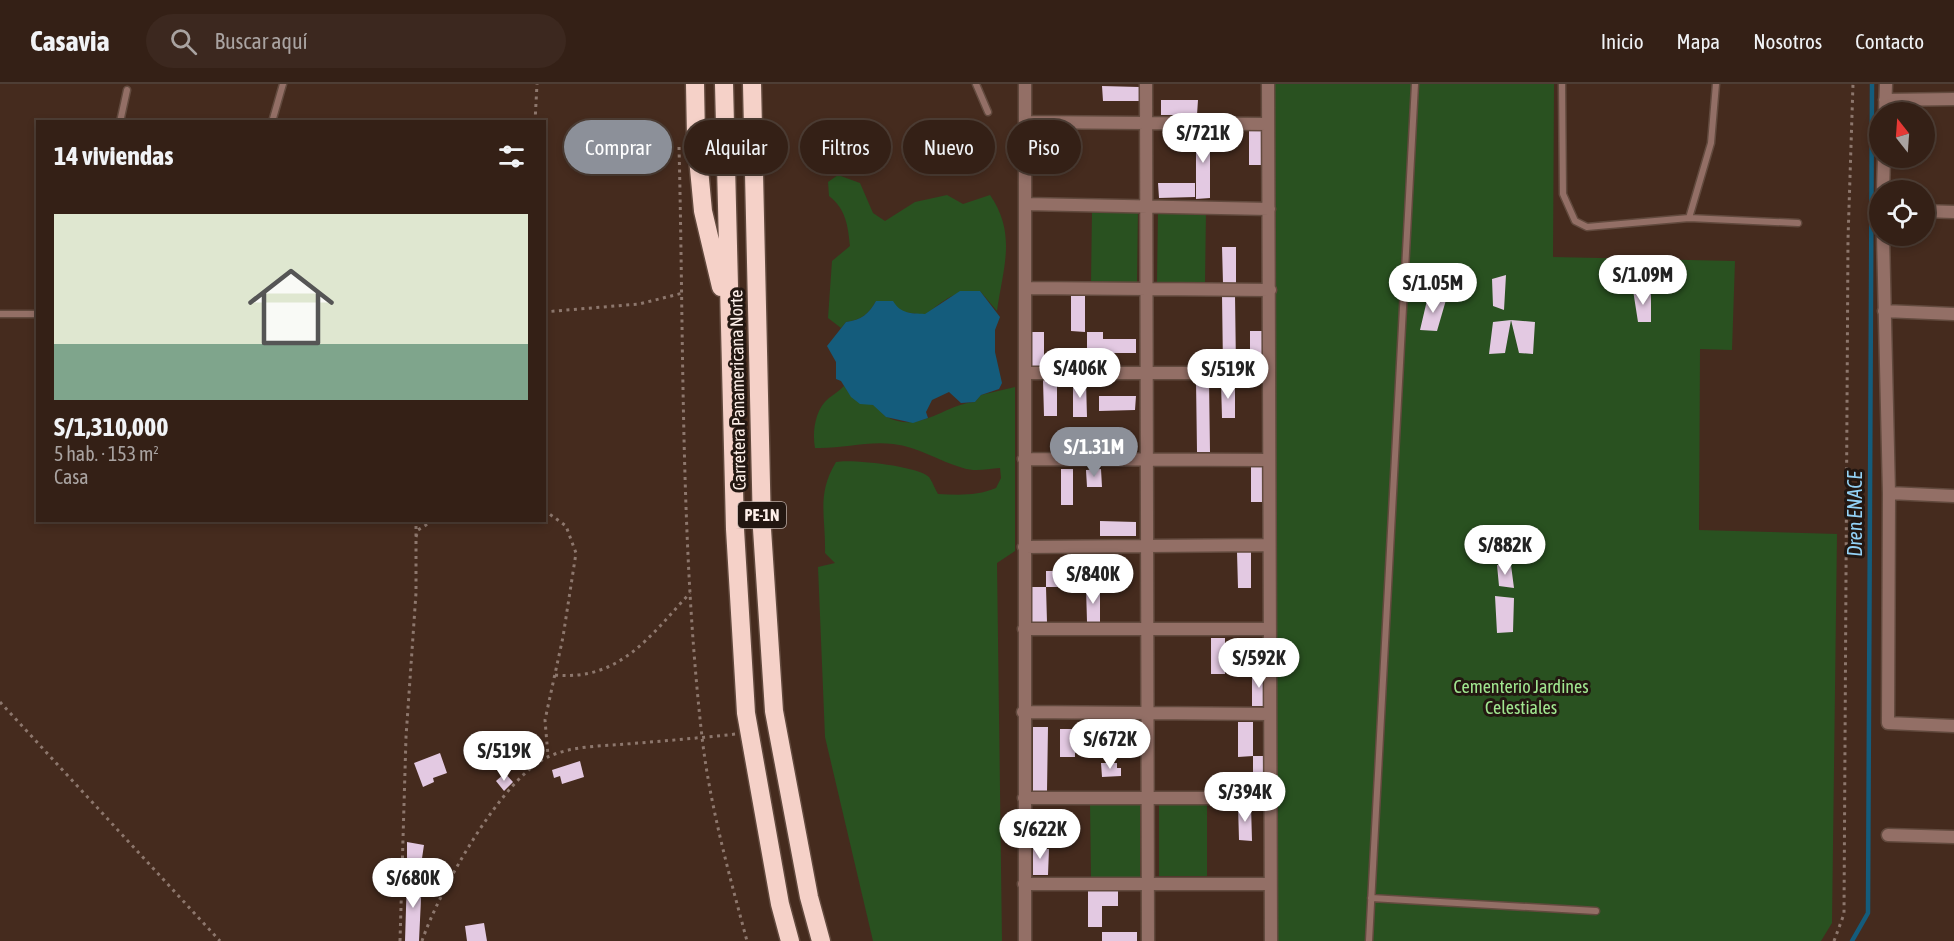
<!DOCTYPE html>
<html lang="es">
<head>
<meta charset="utf-8">
<style>
  body { margin:0; font-family:"Asap Condensed",sans-serif; background:#3c281f; color:#f1f3f6; height:100vh; display:flex; flex-direction:column; font-size:22px; white-space:nowrap }
  * { box-sizing:border-box; margin:0 }
  p { font-size:20px; color:#a9a3a1 }
  .icon { flex:none; width:33px; height:33px; fill:none; stroke:currentColor; stroke-width:2; stroke-linecap:round; stroke-linejoin:round }
  .map { position:relative; flex:1; overflow:hidden }
  .side { position:absolute; left:36px; top:36px; width:510px; height:402px; display:flex; flex-direction:column; background:#342016; border-radius:0px; box-shadow:0 3px 9px #0003,0 0 0 2px #4e3e35 }
  .side>* { flex:none }
  .banner { position:absolute; left:564px; top:36px; width:570px; height:54px; display:flex; gap:12px }
  .needle { width:39px; rotate:343deg }
  .controls { position:absolute; left:1869px; top:18px; display:grid; gap:12px }
  .controls a { display:grid; place-items:center; width:66px; height:66px; border-radius:50%; background:#342016; box-shadow:0 3px 9px #0003,0 0 0 2px #4e3e35; font-size:30px }
  .price { position:absolute; translate:-50% -51px; padding:0 14px; border-radius:21px; background:#fff; color:#222; font-size:20px; line-height:39px; filter:drop-shadow(0 2px 3px #0008) }
  .price::after { content:''; position:absolute; left:50%; top:36px; width:18px; height:14px; margin-left:-9px; background:inherit; clip-path:polygon(0 0,100% 0,50% 100%) }
  .price.selected { background:#8c9099; color:#fff }
  ul { padding:0; list-style:none }
  li { display:grid; align-content:center; gap:12px; height:318px; padding:0 18px }
  li span { display:grid; place-items:center; height:186px; border-radius:0px; color:#555 }
  li>.icon { margin-inline-start:auto }
  span .icon { width:108px; height:108px; fill:#fffc; stroke-width:1 }
  li b { font-size:26px }
  h2 { display:flex; justify-content:space-between; align-items:center; height:72px; padding:0 18px; font-size:26px }
  .pill { padding:0 21px; border-radius:27px; background:#342016; box-shadow:0 3px 9px #0003,0 0 0 2px #4e3e35; font-size:21px; line-height:54px }
  .pill.selected { background:#8c9099; color:#fff }
  header { display:flex; align-items:center; gap:36px; box-sizing:border-box; height:84px; padding:0 30px; background:#342016; border-bottom:2px solid #4e3e35 }
  header strong { font-size:28px }
  nav { display:flex; gap:33px; margin-inline-start:auto; font-size:21px }
  .search { width:420px; height:54px; background:#3c281f; display:flex; align-items:center; gap:15px; box-sizing:border-box; padding:0 21px; border-radius:33px; color:#a9a3a1; font-size:22px }
  .map>svg:first-child { display:block }
  .green { fill:#295120 }
  .water { fill:#145c7c }
  .lines { fill:none; stroke-linecap:round; stroke-linejoin:round }
  .stream { stroke:#145c7c; stroke-width:4.5 }
  .building { fill:#e3c9e2 }
  .service-casing { stroke:#624a3e; stroke-width:9 }
  .minor-casing { stroke:#624a3e; stroke-width:15 }
  .motorway-casing { stroke:#624a3e; stroke-width:21 }
  .path { stroke:#8d776d; stroke-width:3; stroke-dasharray:3 4.5; stroke-linecap:butt }
  .service { stroke:#936f66; stroke-width:6 }
  .minor { stroke:#936f66; stroke-width:12 }
  .motorway { stroke:#f5d1c8; stroke-width:18 }
  .labels { text-anchor:middle; stroke-width:6; stroke-linejoin:round; paint-order:stroke }
  .shield { fill:#231711; stroke:#bcaea8; stroke-width:1.5 }
  .shield-label { font-size:16px; font-weight:bold; fill:#fdefe9 }
  .street-label { font-size:18px; fill:#fdefe9; stroke:#231711 }
  .park-label { font-size:18px; fill:#a1e790; stroke:#231711 }
  .water-label { font-size:20px; font-style:italic; fill:#93d2f6; stroke:#231711 }
</style>
</head>
<body>
<header>
<strong>Casavia</strong>
<div class="search"><svg class="icon" aria-label="search" viewBox="0 0 24 24"><circle cx="10" cy="10" r="6"/><path d="M15 15l6 6"/></svg>Buscar aquí</div>
<nav><a>Inicio</a><a>Mapa</a><a>Nosotros</a><a>Contacto</a></nav>
</header>
<div class="map">
<svg width="1954" height="857" viewBox="0 0 1954 857">
  <rect width="100%" height="100%" fill="#452b1e"/>
  <path class="green" d="M1274,0H1554L1553,173L1735,177L1732,266L1700,265L1699,446L1837,450L1832,839L1821,857H1277Z
    M838,91L860,99L873,129L885,137L915,118L947,111L963,120L990,111C1017,150 1003,184 997,227L980,207C953,207 946,215 925,231L904,228L876,217C869,230 861,236 846,238L841,244L828,234L832,177L850,162C848,142 846,125 829,112L828,98Z
    M1092,126H1138L1137,199H1091Z
    M1158,126L1206,127L1205,200L1157,199Z
    M844,302C857,322 856,314 873,321C879,323 882,331 887,333C920,350 945,320 975,318L981,311L1015,303V467L997,479L1002,857H873L825,653L818,483L835,479L825,469C826,433 816,411 836,378C852,375 917,382 929,393C932,397 935,405 938,410C959,411 977,412 996,404L1001,394L1000,384C987,385 975,388 963,384C938,377 919,363 893,360C866,357 842,365 815,364C812,348 815,325 829,314C834,310 839,307 844,302Z
    M1090,719H1140V793L1091,794Z
    M1159,720H1207V792H1159Z"/>
  <path class="water" d="M960,207H980L1000,233L995,246V268L1002,299L999,305L981,311L975,318L961,319L949,308L932,316L926,328L928,334L913,339L886,333L873,321L860,320L851,313L841,297L836,295V278L827,262L846,238C861,236 869,230 876,217H893C901,230 910,229 925,230Z"/>
  <g class="lines">
    <path class="stream" d="M1852,857L1868,829L1872,0"/>
  </g>
  <path class="building" d="M1102,2L1139,3V17H1103Z
    M1161,16H1198L1197,31H1161Z
    M1058,44H1072V80H1059Z
    M1249,45H1262L1263,81H1249Z
    M1196,46H1210V114L1196,115Z
    M1158,99H1195V113L1159,114Z
    M1222,163H1236V199H1223Z
    M1506,191L1504,226L1493,222L1492,195Z
    M1633,206L1651,208V238H1638Z
    M1222,211H1235L1236,283H1223Z
    M1071,212H1085V248L1071,247Z
    M1428,212L1446,216L1437,247L1420,246Z
    M1511,236L1505,269L1489,270L1493,238Z
    M1511,236L1535,238L1533,270L1519,269Z
    M1250,247H1263L1264,283H1250Z
    M1030,248H1044V284L1031,283Z
    M1087,248H1103V255H1136V269H1103V276H1087Z
    M1043,296H1057V332H1044Z
    M1196,296H1209L1210,368H1197Z
    M1073,297H1086L1087,333H1073Z
    M1221,298H1235V334H1222Z
    M1099,312H1136L1135,326L1099,327Z
    M1251,382H1265V418H1251Z
    M1061,385H1073V421H1061Z
    M1101,385L1102,403H1087L1086,386Z
    M1100,437L1136,438V452H1100Z
    M1237,468H1251V504H1238Z
    M1497,481H1511L1514,504L1499,502Z
    M1046,487H1060V503H1046L1047,538H1032V503H1046Z
    M1086,503H1100V539L1087,538Z
    M1495,512L1514,514L1513,548L1497,549Z
    M1211,554H1225V590H1211Z
    M1265,588L1266,622H1252V589Z
    M1088,637H1102V673H1088Z
    M1238,638H1253V672H1266V707H1253V672L1238,673Z
    M1033,643H1048L1047,707H1033Z
    M1060,645H1075V673H1060Z
    M440,669L447,689L433,694L434,698L423,703L414,679Z
    M580,677L584,693L562,700L560,692L554,694L552,686Z
    M1101,679H1117V684H1121V692L1102,693Z
    M505,689L513,698L504,707L496,697Z
    M1238,721H1251L1252,757L1239,756Z
    M1048,725H1062V756H1048Z
    M1033,757H1041L1040,765H1049L1048,791H1033Z
    M407,758L424,761L421,781L407,777Z
    M407,793L422,794L419,857H405Z
    M1088,807H1118V822H1102V843H1088Z
    M484,839L487,857H467L465,842Z
    M1102,848H1137V857H1102Z"/>
  <g class="lines">
    <g class="service-casing">
      <path id="service" d="M976,0L988,28
        M1562,0L1563,110L1575,137L1587,143L1689,134L1798,139
        M120,38L127,6
        M272,38L283,0
        M1689,134L1711,59L1716,0
        M0,230H38
        M1371,814L1596,827
        M1369,857L1415,0"/>
    </g>
    <g class="minor-casing">
      <path id="minor" d="M1146,0L1148,857
        M1268,0L1271,857
        M1885,16L1954,15
        M1885,28L1886,0
        M1025,38L1268,40
        M1883,106L1884,74
        M1026,120L1269,125
        M1924,127L1954,128
        M1883,152L1889,409L1888,639L1954,642
        M1026,204L1270,206
        M1884,227L1954,230
        M1025,289H1269
        M1024,375L1269,376
        M1889,409L1954,412
        M1024,463L1269,461
        M1024,545H1269
        M1023,628L1270,630
        M1024,714H1270
        M1888,751L1954,753
        M1024,800H1270
        M1025,857V0"/>
    </g>
    <g class="motorway-casing">
      <path id="motorway" d="M695,0L696,53L703,127L721,203
        M724,0L735,445L746,629L780,820L790,857
        M752,0L762,445L774,627L809,813L821,857"/>
    </g>
    <path class="path" d="M535,38L537,0
      M679,63C684,260 680,458 702,653C710,722 729,790 747,857
      M544,228L639,220L683,209
      M544,426L566,442L576,469L563,553L545,636L548,672
      M416,453L418,446L434,436
      M555,591C620,597 650,552 690,509
      M0,618L220,857
      M400,857L406,653L416,509V436
      M422,857C438,809 503,691 550,672C573,662 601,662 626,660C663,657 699,654 736,650
      M1834,857L1844,830L1848,155L1853,0"/>
    <use href="#service" class="service"/>
    <use href="#minor" class="minor"/>
    <use href="#motorway" class="motorway"/>
  </g>
  <g class="labels">
    <rect class="shield" x="738" y="418" width="48" height="26" rx="4.5"/>
    <g class="shield-label">
      <text x="762" y="437">PE-1N</text>
    </g>
    <g class="street-label">
      <text transform="translate(738 306) rotate(-91)" y="6">Carretera Panamericana Norte</text>
    </g>
    <g class="park-label">
      <text x="1521" y="609">Cementerio Jardines<tspan x="1521" dy="21">Celestiales</tspan></text>
    </g>
    <g class="water-label">
      <text transform="translate(1855 430) rotate(-90)" y="7">Dren ENACE</text>
    </g>
  </g>
</svg>
<div class="controls">
<a><svg class="needle" viewBox="-14 -14 28 28"><path d="M0-13l5 13h-10z" fill="#e53935"/><path d="M0 13l5-13h-10z" fill="#a9a3a1"/></svg></a>
<a><svg class="icon" aria-label="locate" viewBox="0 0 24 24"><circle cx="12" cy="12" r="6"/><path d="M12 2v4M12 18v4M2 12h4M18 12h4"/></svg></a>
</div>
<b class="price" style="left:1203px;top:80px">S/721K</b>
<b class="price" style="left:1643px;top:222px">S/1.09M</b>
<b class="price" style="left:1433px;top:230px">S/1.05M</b>
<b class="price" style="left:1080px;top:315px">S/406K</b>
<b class="price" style="left:1228px;top:316px">S/519K</b>
<b class="price selected" style="left:1094px;top:394px">S/1.31M</b>
<b class="price" style="left:1505px;top:492px">S/882K</b>
<b class="price" style="left:1093px;top:521px">S/840K</b>
<b class="price" style="left:1259px;top:605px">S/592K</b>
<b class="price" style="left:1110px;top:686px">S/672K</b>
<b class="price" style="left:504px;top:698px">S/519K</b>
<b class="price" style="left:1245px;top:739px">S/394K</b>
<b class="price" style="left:1040px;top:776px">S/622K</b>
<b class="price" style="left:413px;top:825px">S/680K</b>
<div class="banner">
<a class="pill selected">Comprar</a>
<a class="pill">Alquilar</a>
<a class="pill">Filtros</a>
<a class="pill">Nuevo</a>
<a class="pill">Piso</a>
</div>
<section class="side">
<h2>14 viviendas<svg class="icon" aria-label="filters" viewBox="0 0 24 24"><path d="M4 7h16M4 17h16"/><circle cx="9" cy="7" r="2"/><circle cx="15" cy="17" r="2"/></svg></h2>
<ul>
<li><span style="background:linear-gradient(#dfe7d0 70%,#7fa58c 0)"><svg class="icon" aria-label="home" viewBox="0 0 24 24"><path d="M3 11l9-7 9 7M6 9v11h12V9"/></svg></span><div><b>S/1,310,000</b><p>5 hab. · 153 m²</p><p>Casa</p></div></li>
</ul>
</section>
</div>
</body>
</html>
